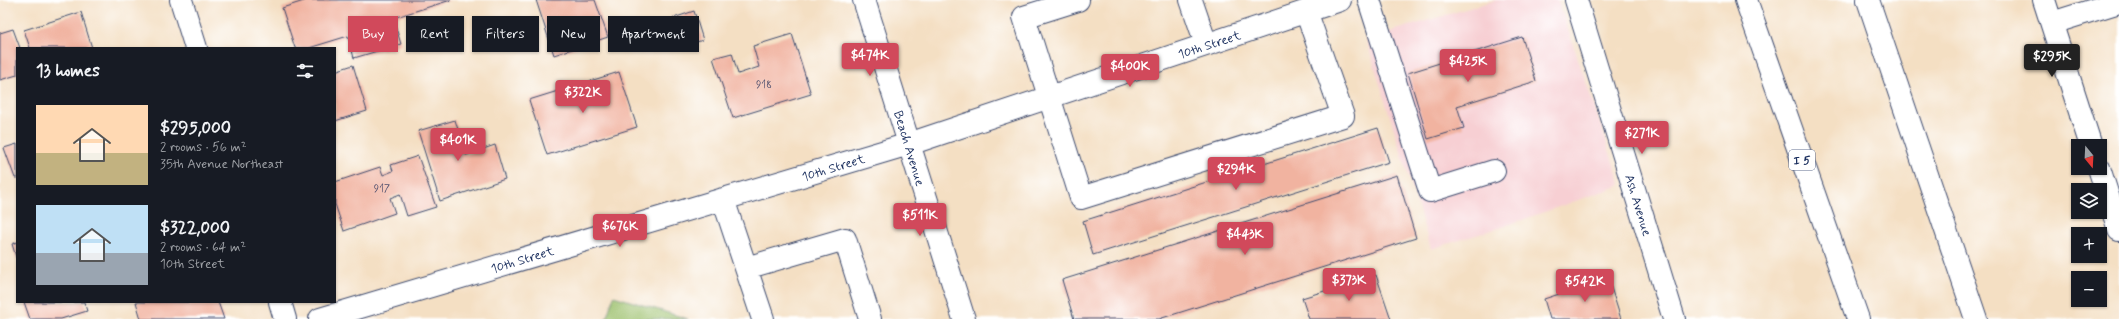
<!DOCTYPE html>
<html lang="en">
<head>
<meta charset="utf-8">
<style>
  body { margin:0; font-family:Mynerve,sans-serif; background:#242831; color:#f1f3f6; height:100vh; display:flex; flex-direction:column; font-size:15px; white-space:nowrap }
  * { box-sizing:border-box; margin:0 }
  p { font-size:13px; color:#9ea1a6 }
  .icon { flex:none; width:22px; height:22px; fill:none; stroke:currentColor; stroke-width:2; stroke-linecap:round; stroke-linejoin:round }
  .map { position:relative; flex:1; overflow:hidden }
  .sheet { position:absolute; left:16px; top:47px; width:320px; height:256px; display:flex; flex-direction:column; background:#171b24; border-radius:0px; box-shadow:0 1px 3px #0004 }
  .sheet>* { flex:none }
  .banner { position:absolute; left:348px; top:16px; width:380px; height:36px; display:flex; gap:8px }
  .needle { width:26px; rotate:162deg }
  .buttons { position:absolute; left:2071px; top:139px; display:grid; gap:8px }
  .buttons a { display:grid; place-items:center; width:36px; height:36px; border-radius:0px; background:#171b24; box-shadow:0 1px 3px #0004; font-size:20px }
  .price { position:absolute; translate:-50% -34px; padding:0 9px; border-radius:4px; background:#d1495b; color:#fff; font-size:13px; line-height:26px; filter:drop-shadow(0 1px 2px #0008) }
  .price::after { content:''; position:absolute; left:50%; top:24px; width:12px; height:9px; margin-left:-6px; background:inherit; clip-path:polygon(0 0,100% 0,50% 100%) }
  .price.current { background:#222; color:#fff }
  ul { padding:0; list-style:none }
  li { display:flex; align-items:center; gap:12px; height:100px; padding:0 20px }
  li span { display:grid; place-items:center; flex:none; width:112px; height:80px; border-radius:0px; color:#555 }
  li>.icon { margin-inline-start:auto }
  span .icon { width:48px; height:48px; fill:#fffc; stroke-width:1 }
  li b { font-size:17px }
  h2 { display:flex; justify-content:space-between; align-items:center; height:48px; padding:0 20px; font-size:17px }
  .tag { padding:0 14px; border-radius:0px; background:#171b24; box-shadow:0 1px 3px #0004; font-size:14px; line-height:36px }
  .tag.current { background:#d1495b; color:#fff }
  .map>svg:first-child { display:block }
  .built { fill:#f7cfd3 }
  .green { fill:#9bc06b; stroke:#5b7864 }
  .building { fill:#f1b3a0 }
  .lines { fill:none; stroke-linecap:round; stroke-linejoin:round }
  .minor-casing { stroke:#3c496d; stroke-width:24 }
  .highway-casing { stroke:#3c496d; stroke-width:24 }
  .minor { stroke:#fff; stroke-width:22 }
  .highway { stroke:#fff; stroke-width:22 }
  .labels { text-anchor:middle; stroke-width:3; stroke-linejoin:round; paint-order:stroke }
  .number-label { font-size:11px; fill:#50506e }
  .shield { fill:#fff; stroke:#5f6d8e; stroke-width:1 }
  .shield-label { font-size:12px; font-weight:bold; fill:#1b2f5e }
  .street-label { font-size:13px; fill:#1b2f5e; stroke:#fff }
</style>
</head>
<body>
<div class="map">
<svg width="2119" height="319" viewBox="0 0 2119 319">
  <rect width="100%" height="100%" fill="#fff"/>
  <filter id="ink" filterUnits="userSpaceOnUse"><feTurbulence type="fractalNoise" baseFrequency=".025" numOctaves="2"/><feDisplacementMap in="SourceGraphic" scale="8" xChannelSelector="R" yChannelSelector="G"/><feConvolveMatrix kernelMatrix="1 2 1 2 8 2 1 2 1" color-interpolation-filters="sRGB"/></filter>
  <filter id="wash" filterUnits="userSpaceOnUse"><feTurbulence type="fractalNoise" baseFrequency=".012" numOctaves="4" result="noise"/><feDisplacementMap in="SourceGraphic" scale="16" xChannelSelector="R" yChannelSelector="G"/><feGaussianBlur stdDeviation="0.9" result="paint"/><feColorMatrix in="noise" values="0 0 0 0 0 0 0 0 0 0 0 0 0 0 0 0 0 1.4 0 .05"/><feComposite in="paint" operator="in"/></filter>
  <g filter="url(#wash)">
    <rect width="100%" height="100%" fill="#f4dfc3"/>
    <path class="built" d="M1496,0H1558L1621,185L1502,227L1431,249L1366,39Z"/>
    <path class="green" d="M614,296L688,319H606Z"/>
    <g id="blocks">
      <path class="building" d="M307,0H451L393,18L401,44L354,58L348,36L309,48H295L282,8Z
        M536,0H595L608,37L554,55Z
        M694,11L703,40L674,49L665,21Z
        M81,12L92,48H30L24,30Z
        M13,29L20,48H17V75L0,80V33Z
        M792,34L811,94L733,118L713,58L732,53L738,74L759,67L753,46Z
        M1522,37L1536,81L1457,106L1464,128L1428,139L1408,73Z
        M353,65L367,111L335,121V71Z
        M619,72L637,127L547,155L529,100Z
        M455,120L466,155L495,145L505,179L440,201L418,131Z
        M1378,128L1389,162L1093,255L1083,221Z
        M17,144V178H15L4,148Z
        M418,156L436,207L407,216L400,194L390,198L395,213L344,231L335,204V182L380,167L383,175L393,171L391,165Z
        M1397,175L1416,238L1159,319H1074L1062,280Z
        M17,242V260L12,244Z
        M1376,275L1391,319H1309L1302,298Z
        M1608,278L1621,319H1550L1544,299Z
        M24,302H84L87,311L61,319H30Z
        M136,302H218L224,319H141Z"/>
    </g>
  </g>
  <g filter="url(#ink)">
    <use href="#blocks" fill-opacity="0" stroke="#3c496d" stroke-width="1"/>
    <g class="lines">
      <g class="minor-casing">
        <path id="minor" d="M181,0L196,48
          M864,0L964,319
          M1078,0L1024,17L1081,198L1343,116L1306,11
          M1191,0L1206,44
          M1369,0L1430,191L1494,171
          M1576,0L1674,319
          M2044,0L2091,146
          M2052,23L2119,2
          M2099,168L2119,230
          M723,199L763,319
          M746,268L845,239L870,319
          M280,302L285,319
          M320,319L909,144L1340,0"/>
      </g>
      <g class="highway-casing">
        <path id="highway" d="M1746,0L1858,319
          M1868,0L1976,319"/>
      </g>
      <use href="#minor" class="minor"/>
      <use href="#highway" class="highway"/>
    </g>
  </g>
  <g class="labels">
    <g class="number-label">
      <text x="764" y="88">918</text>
      <text x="382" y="192">917</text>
    </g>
    <rect class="shield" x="1789" y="150" width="26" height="20" rx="3"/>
    <g class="shield-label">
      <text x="1802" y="164">I 5</text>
    </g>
    <g class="street-label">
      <text transform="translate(1209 44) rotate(-18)" y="5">10th Street</text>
      <text transform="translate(910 148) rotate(73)" y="5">Beach Avenue</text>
      <text transform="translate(833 167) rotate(-17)" y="5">10th Street</text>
      <text transform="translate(1639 205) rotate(73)" y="5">Ash Avenue</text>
      <text transform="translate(522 259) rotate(-17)" y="5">10th Street</text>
    </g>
  </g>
</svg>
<div class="buttons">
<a><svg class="needle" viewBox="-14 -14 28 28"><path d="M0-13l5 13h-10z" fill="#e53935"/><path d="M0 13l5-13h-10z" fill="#9ea1a6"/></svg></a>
<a><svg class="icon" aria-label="layers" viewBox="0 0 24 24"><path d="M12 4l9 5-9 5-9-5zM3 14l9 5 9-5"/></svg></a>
<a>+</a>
<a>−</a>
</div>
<b class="price" style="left:870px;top:77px">$474K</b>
<b class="price current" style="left:2052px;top:78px">$295K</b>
<b class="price" style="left:1468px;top:83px">$425K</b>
<b class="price" style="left:1130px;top:88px">$400K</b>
<b class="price" style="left:583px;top:114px">$322K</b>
<b class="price" style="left:1642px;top:155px">$271K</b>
<b class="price" style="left:458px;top:162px">$401K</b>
<b class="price" style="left:1236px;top:191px">$294K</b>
<b class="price" style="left:920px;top:237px">$511K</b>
<b class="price" style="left:620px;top:248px">$676K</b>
<b class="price" style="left:1245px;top:256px">$443K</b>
<b class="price" style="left:1349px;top:302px">$373K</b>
<b class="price" style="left:1585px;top:303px">$542K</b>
<div class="banner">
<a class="tag current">Buy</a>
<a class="tag">Rent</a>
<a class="tag">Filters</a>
<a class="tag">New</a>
<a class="tag">Apartment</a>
</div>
<section class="sheet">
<h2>13 homes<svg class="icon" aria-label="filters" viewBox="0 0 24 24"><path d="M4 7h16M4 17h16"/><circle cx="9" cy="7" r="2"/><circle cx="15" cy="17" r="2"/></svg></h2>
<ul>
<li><span style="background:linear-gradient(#ffd9b3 60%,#c2b280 0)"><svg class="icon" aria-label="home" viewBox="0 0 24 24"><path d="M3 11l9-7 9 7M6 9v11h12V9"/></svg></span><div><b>$295,000</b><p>2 rooms · 56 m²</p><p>35th Avenue Northeast</p></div></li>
<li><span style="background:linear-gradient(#bfe0f5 60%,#9aa5b1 0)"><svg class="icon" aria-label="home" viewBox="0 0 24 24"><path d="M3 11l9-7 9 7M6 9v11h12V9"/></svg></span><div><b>$322,000</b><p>2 rooms · 64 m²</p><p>10th Street</p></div></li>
</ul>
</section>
</div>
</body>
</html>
